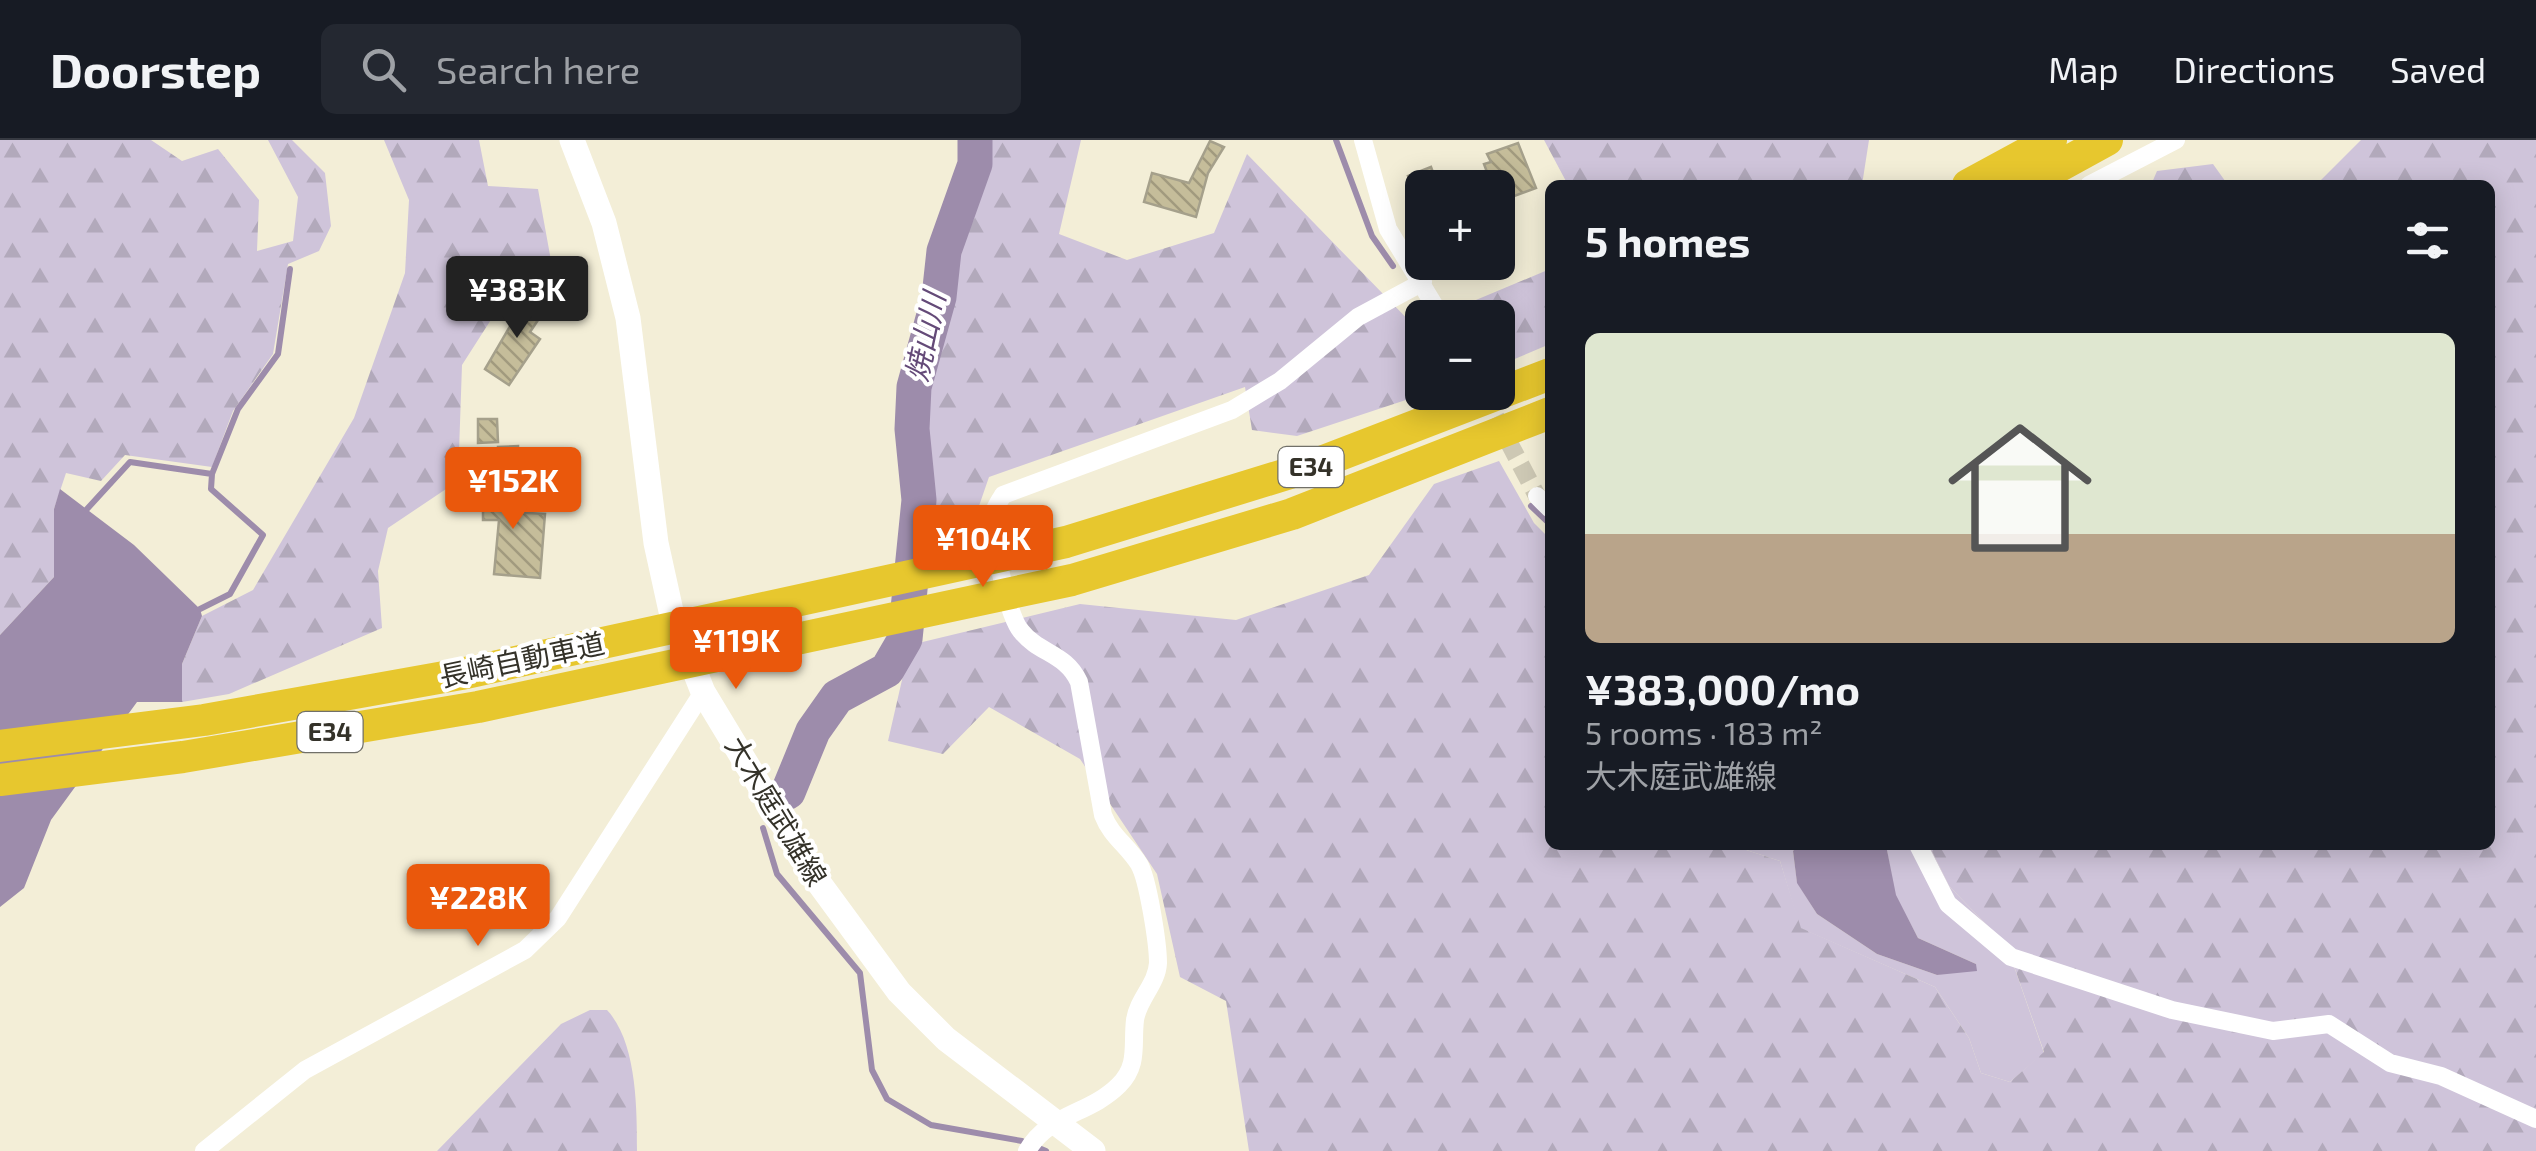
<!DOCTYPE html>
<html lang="en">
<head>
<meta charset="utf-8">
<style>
  body { margin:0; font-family:"Exo 2","Noto Sans JP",sans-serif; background:#242831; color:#f1f3f6; height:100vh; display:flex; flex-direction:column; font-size:38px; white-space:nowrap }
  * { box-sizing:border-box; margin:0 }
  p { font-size:32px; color:#9ea1a6 }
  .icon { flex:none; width:55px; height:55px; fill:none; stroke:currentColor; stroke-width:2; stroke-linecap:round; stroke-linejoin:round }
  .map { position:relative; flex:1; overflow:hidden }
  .panel { position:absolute; left:1545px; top:40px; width:950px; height:670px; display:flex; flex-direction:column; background:#171b24; border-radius:15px; box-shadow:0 5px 25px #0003 }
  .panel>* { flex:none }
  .tools { position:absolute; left:1405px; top:30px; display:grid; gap:20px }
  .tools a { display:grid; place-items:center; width:110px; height:110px; border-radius:15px; background:#171b24; box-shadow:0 5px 25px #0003; font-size:50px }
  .price { position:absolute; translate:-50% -85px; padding:0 22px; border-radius:10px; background:#ea580c; color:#fff; font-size:32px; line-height:65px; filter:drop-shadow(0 2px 5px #0008) }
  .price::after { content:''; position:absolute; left:50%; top:60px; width:30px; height:22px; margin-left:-15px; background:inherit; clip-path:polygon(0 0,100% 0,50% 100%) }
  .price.current { background:#222; color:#fff }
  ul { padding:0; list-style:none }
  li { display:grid; align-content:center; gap:20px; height:530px; padding:0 40px }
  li+li { border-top:2px solid #363941 }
  li span { display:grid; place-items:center; height:310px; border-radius:15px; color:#555 }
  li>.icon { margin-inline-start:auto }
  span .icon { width:180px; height:180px; fill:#fffc; stroke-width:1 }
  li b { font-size:42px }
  h2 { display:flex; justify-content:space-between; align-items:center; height:120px; padding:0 40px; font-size:42px }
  header { display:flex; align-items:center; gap:60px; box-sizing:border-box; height:140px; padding:0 50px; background:#171b24; border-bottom:2px solid #363941 }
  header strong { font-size:48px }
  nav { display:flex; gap:55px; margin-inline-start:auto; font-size:35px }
  .search { width:700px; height:90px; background:#242831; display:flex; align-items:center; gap:25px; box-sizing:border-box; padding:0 35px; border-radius:15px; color:#9ea1a6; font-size:38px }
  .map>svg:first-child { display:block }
  .grass { fill:#cfc4da }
  .forest { fill:url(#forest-firs) }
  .water { fill:#9d8cab }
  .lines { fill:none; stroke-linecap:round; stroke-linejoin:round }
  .stream { stroke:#9d8cab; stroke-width:6 }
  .river { stroke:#9d8cab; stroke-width:35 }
  .building { fill:url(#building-back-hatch); stroke:#a5a08b; stroke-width:2.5 }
  .street-tunnel { stroke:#cdc8b4; stroke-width:18; stroke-dasharray:18 9; stroke-linecap:butt }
  .street { stroke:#fff; stroke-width:18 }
  .secondary { stroke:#fff; stroke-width:25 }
  .highway { stroke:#e7c72e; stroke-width:32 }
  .labels { text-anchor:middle; stroke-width:8; stroke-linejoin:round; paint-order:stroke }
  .shield { fill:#fff; stroke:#717069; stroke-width:2.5 }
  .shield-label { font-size:25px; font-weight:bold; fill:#343229 }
  .street-label { font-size:28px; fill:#343229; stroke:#fff }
  .water-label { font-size:30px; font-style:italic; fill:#644a78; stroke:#fff }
</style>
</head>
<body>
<header>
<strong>Doorstep</strong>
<div class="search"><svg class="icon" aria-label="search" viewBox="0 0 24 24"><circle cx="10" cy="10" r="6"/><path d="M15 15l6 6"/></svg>Search here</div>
<nav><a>Map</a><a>Directions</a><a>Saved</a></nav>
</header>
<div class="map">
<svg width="2536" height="1011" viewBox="0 0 2536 1011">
  <defs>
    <pattern id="forest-firs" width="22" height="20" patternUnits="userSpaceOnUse" patternTransform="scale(2.5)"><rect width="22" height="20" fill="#cfc4da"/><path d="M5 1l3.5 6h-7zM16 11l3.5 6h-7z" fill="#b2a9bb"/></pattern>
    <pattern id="building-back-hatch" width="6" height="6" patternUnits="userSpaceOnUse" patternTransform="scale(2.5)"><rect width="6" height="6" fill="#c5bd9a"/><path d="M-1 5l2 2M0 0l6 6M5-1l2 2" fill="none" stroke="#a19a7e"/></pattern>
  </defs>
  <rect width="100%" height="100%" fill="#f3eed7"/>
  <path class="grass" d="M1731,705H1798L1793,711L1797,742L1817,774L1877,814L1937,835L1976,824L1918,798L1895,755L1886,705H1929L1949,746L2007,806L2044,913L2010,942L1981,933L1969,898L1935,847L1800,788L1780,721Z"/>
  <path class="forest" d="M0,0H151L182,21L218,9L259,60L257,111L293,101L298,57L268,0H292L325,33L331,86L319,111L288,124L273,214L233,271L212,327L125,315L101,341L66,333L54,369V437L0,495Z
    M384,0H479L488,46L538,49L554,137L517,139L462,225L458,341L388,388L378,431L382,488L229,554L182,562V524L202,476L253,450L354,278L405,133L409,60Z
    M981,0H1081L1059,94L1127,120L1214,93L1247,14L1422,194V252L1427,253L1297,296L1252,290L1245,247L989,337L969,395L928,403L919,276L985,22Z
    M1544,0H1869L1862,45H1568Z
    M2361,0H2536V1011H1249L1226,861L1180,837L1157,734L1080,619L989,567L943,614L888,601L910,505L1080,464L1236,480L1369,435L1434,344L1499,321L1534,383L1550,399V705H1731L1780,721L1801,788L1935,847L1969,898L1981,933L2010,942L2044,912L2007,806L1949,746L1929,705H2490V45H2316Z
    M2213,24L2228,45H2151L2157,31Z
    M1550,129V204L1498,226V178L1462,177L1464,165Z
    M590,870H607C637,902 637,969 637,1011H437L561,884Z"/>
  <path class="water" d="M60,349L134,405L200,469L202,476L182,524V562H137L51,680L24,748L0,767V495L54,437V369Z
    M1798,705H1886L1896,755L1918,798L1976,824L1977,831L1937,835L1877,814L1817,774L1797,743L1793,711Z"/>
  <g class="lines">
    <path class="stream" d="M1336,0L1372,96L1393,126
      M1531,366L1550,384
      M87,369L130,322L212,334L238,269L278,214L290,129
      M200,469L230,454L263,395L211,349L212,334
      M763,688L777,734L860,833L872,930L887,959L931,985L1022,1001L1046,1011"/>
    <path class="river" d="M788,652L813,591L837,557L887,530L905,499L919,360L912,289L914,247L939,157L944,111L975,24V0"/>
  </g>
  <path class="building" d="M1210,1L1224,7L1208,33L1196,77L1144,62L1152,33L1189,43Z
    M1518,3L1536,48L1498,62V48H1493L1484,24L1491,22L1487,14Z
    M1431,27L1438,46L1422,48L1415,54L1408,36Z
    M530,152L548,165L530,192L540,199L509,245L485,229Z
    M478,279H497L498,302L478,303Z
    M518,306V326L498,327V307Z
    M483,336H509L510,372L545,374L540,438L494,434L499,380H483Z"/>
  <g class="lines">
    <path class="street-tunnel" d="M1483,253L1537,356"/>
    <path class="street" d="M1363,0L1388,89L1442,178
      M2089,45L2176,0
      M1537,356L1550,369
      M1918,705L1948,764L2011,817L2172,870L2273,891L2329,884L2390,923L2441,936L2536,979
      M204,1011L305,930L525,810L558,778L703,552
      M1027,1011C1049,973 1089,975 1119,945C1139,925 1132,905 1135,880C1138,859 1157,844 1158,823C1158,804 1148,739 1139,724C1127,705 1111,696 1103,675L1079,542C1066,513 1039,514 1021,491C1008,476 991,397 993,376C994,368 999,362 1003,355L1232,270L1280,241L1358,177L1423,142"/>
    <path class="secondary" d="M572,0L604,83L628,178L656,403L671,471L703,552L816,739L899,852L946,899L1093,1011"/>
    <path class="highway" d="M1968,45L2051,0
      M2025,45L2107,0
      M0,606L204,580L461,534L1066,402L1303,329L1550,234
      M0,640L183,617L478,567L1072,440L1292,374L1550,273"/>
  </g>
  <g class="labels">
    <g class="shield">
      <rect x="1278.5" y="307" width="65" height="40" rx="8"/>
      <rect x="297.5" y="572" width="65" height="40" rx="8"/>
    </g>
    <g class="shield-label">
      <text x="1311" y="336">E34</text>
      <text x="330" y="601">E34</text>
    </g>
    <g class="street-label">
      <text transform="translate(522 520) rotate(-12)" y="10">長崎自動車道</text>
      <text transform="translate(776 671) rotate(59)" y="10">大木庭武雄線</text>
    </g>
    <g class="water-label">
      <text transform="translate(926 197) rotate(-78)" y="10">焼山川</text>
    </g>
  </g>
</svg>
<div class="tools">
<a>+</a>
<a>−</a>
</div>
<b class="price current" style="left:517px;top:201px">¥383K</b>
<b class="price" style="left:513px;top:392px">¥152K</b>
<b class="price" style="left:983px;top:450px">¥104K</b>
<b class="price" style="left:736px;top:552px">¥119K</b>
<b class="price" style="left:478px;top:809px">¥228K</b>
<section class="panel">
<h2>5 homes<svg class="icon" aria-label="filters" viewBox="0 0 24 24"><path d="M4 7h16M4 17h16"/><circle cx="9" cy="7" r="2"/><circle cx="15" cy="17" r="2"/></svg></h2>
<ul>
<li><span style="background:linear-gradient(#dfe7d0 65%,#b9a48a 0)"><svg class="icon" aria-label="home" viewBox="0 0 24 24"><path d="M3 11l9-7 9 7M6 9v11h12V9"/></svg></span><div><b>¥383,000/mo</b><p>5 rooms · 183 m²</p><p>大木庭武雄線</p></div></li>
</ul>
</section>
</div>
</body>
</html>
